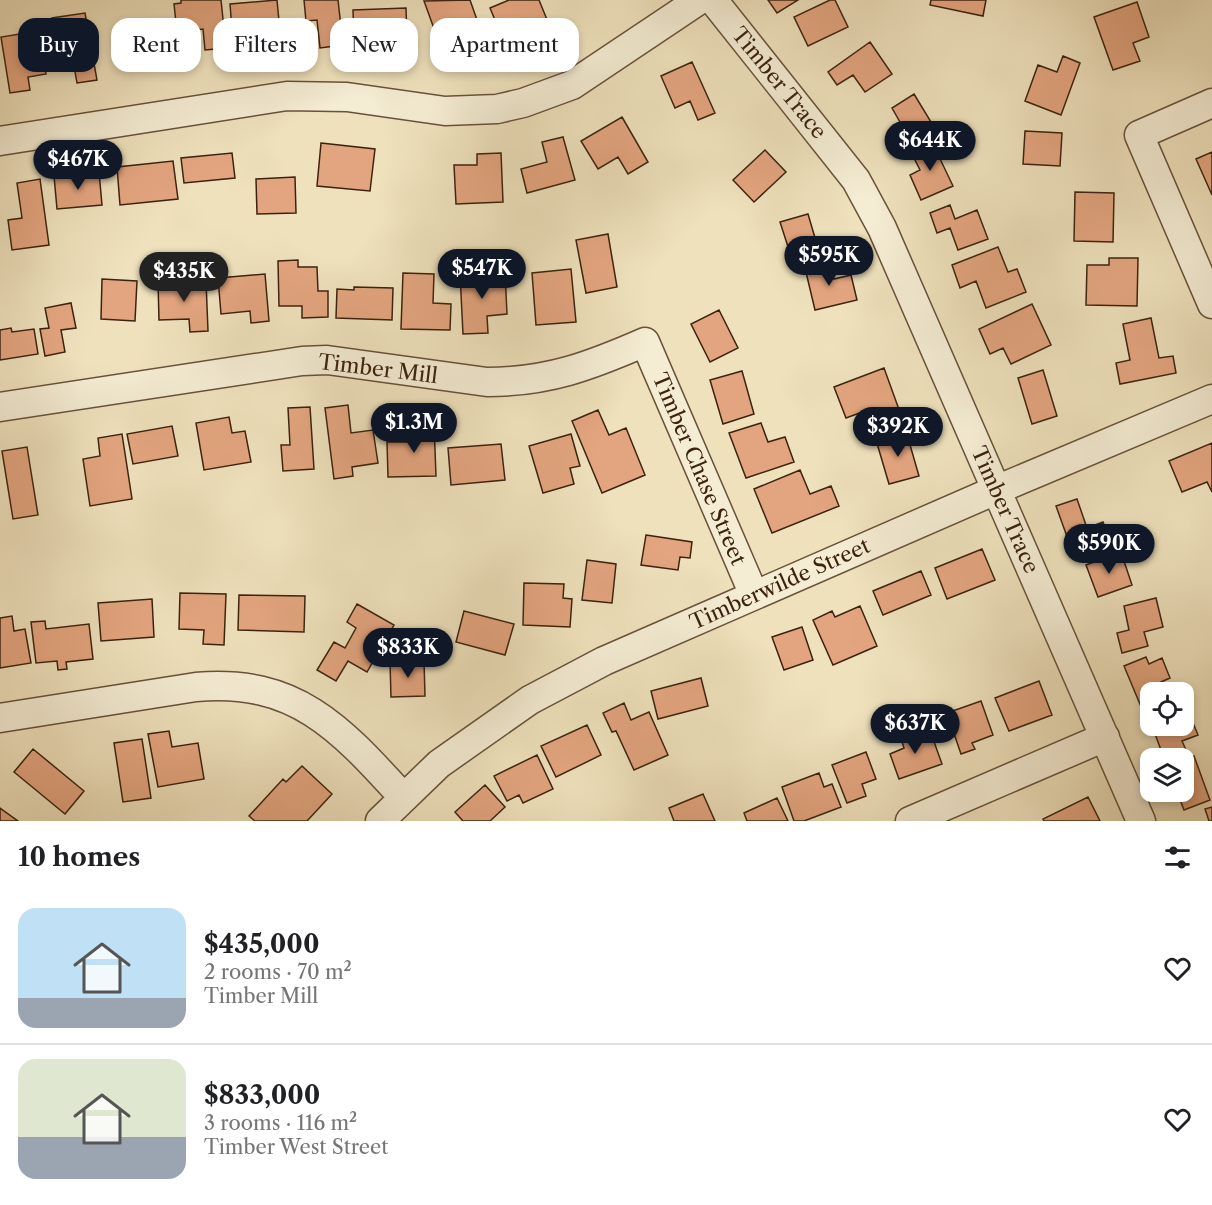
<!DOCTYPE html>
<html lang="en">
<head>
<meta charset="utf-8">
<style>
  body { margin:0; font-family:"Libre Caslon Text",serif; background:#f6f6f6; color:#202124; height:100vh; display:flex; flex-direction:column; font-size:22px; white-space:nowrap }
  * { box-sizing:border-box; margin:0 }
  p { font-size:20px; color:#757577 }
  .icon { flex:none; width:33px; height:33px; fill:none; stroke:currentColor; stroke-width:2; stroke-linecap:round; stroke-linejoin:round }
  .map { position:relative; height:821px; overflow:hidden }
  .sheet { display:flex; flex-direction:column; background:#fff; flex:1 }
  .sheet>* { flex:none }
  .banner { position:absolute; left:18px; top:18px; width:600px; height:54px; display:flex; gap:12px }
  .tools { position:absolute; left:1140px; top:682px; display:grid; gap:12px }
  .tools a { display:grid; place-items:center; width:54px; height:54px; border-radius:12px; background:#fff; box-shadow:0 3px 9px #0003; font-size:30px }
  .price { position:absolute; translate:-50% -51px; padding:0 14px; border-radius:21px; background:#111827; color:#fff; font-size:20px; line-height:39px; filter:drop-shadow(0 2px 3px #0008) }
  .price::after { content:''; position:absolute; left:50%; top:36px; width:18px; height:14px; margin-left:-9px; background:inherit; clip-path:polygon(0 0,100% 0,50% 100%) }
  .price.current { background:#222; color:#fff }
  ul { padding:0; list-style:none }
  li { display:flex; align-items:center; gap:18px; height:150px; padding:0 18px }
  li+li { border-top:2px solid #e0e0e0 }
  li span { display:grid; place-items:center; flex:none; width:168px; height:120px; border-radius:18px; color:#555 }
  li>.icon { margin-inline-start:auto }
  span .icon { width:72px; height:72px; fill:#fffc; stroke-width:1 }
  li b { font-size:26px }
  h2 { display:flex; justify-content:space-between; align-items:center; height:72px; padding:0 18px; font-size:26px }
  .pill { padding:0 21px; border-radius:18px; background:#fff; box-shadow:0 3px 9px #0003; font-size:21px; line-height:54px }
  .pill.current { background:#111827; color:#fff }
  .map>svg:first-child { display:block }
  .building { fill:#e3a57f; stroke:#3c230f; stroke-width:1.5 }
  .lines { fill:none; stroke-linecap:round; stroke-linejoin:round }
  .minor-casing { stroke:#68523a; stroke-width:31 }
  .minor { stroke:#f4ecd3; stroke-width:28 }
  .labels { text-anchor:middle; stroke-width:4.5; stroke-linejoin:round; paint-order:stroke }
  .street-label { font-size:21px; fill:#3c230f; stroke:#f4ecd3 }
</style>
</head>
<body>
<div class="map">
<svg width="1212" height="821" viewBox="0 0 1212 821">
  <rect width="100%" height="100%" fill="#eee1bc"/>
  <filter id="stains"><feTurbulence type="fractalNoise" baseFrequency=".00333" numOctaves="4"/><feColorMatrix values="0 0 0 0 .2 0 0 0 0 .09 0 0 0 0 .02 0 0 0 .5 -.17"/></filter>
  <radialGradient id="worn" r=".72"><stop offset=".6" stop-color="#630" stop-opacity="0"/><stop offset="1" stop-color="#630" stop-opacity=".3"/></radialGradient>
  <path class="building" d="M181,0H221L226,48L205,50L203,29L177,32L174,4L181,3Z
    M277,0L282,52L263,54L262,40L233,43L230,4Z
    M304,0H338L343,45L320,48L317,20L306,21Z
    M470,0L489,54L473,60L465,36L440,45L424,1Z
    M509,0H539L550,27L531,35L536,48L511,59L490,8Z
    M768,0H798L777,13Z
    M830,0H835L848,27L808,46L794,17Z
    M931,0H986L983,16L930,5Z
    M1137,2L1149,37L1133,43L1140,61L1113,70L1094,17Z
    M406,8L407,39L354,41L353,10Z
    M85,13L97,80L77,83L71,49L58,51L52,18Z
    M164,30L166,70H149V62L122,63L121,31Z
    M38,31L46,74L28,77L30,90L10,93L1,37Z
    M870,42L892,74L865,92L853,75L837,85L828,72Z
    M1063,56L1080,63L1061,115L1025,101L1038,65L1057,72Z
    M692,62L715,113L698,120L690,101L675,108L661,76Z
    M914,94L931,122L908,136L892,108Z
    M622,117L648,162L628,174L618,157L598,169L581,141Z
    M1025,131L1062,133L1060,166L1023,164Z
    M563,137L575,180L527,193L521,169L547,162L542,142Z
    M932,142L953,186L921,200L910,175L920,170L911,152Z
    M321,143L375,149L370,191L317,186Z
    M765,150L786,172L754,202L733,180Z
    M1212,152V195L1196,159Z
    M232,153L235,178L184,183L181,158Z
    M501,153L503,202L456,204L454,165H477V154Z
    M173,161L178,199L120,205L117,167Z
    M99,172L102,205L57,209L54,176Z
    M295,177L296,213L257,214L256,179Z
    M40,179L49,245L12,250L8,220L22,218L17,183Z
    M1075,192L1114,193L1113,242L1074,241Z
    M950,205L955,219L977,210L988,239L958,250L950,228L937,233L930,213Z
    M808,214L818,248L791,256L780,222Z
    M608,234L617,287L586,293L576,240Z
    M998,247L1008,272L1017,269L1026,292L986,308L976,281L960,288L952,265Z
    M1109,258H1138L1137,306L1086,305L1087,265H1109Z
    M298,260V267H317L318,291H328V317L302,318V306H279L278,261Z
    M830,262L834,279L851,275L857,300L815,310L805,268Z
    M571,269L576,322L536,325L532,273Z
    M505,272L507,314L487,316L488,333L463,334L460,274Z
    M403,273L434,274L433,303L451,304L450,330L401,329Z
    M265,274L269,321L251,323L250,311L221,314L218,278Z
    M102,279L137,281L135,321L101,319Z
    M206,281L208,331L190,332L189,319L159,320L158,282Z
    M354,287L393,288L392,320L336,318L337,289L354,290Z
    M71,303L76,328L61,330L65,352L45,356L40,329L49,328L45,308Z
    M1032,304L1051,345L1011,364L1003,348L990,354L979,329Z
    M719,310L738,348L710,362L691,324Z
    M1151,318L1159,358L1173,356L1176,373L1120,384L1116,363L1130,360L1123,324Z
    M11,328L12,332L34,329L38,354L0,360V330Z
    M884,368L901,415L871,426L865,411L846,418L834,387Z
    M1043,370L1057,416L1032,424L1018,378Z
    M742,371L754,414L723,424L710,380Z
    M348,405L351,433L373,430L378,463L352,467L353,476L334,479L325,408Z
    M310,407L314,469L283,471L281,445H290L288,408Z
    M598,410L609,435L626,428L645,475L602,493L572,421Z
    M229,417L232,433L245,431L251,462L204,470L196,423Z
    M413,423H434L436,476L388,477L387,442H414Z
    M761,423L768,442L785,437L794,462L746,478L729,433Z
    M172,426L178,456L133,464L127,434Z
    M906,431L919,476L889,484L876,440Z
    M122,434L132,499L90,506L83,459L100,456L98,438Z
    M571,434L580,466L570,468L574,484L543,493L529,446Z
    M1212,443V492L1207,482L1182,492L1169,461Z
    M501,444L505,480L451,485L448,448Z
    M27,447L38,515L13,519L2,451Z
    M800,470L810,494L831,486L839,506L772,533L754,489Z
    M1077,499L1087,528L1103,522L1111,543L1074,556L1056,506Z
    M646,535L692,542L690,558L680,557L678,570L641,565Z
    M982,549L995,580L947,599L935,568Z
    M1121,552L1132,585L1098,597L1086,565Z
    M587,560L616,564L612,603L582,600Z
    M921,571L931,595L883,615L873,591Z
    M524,583L564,584L563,598L572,599L570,627L523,625Z
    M180,593L226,594L224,645L203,644L204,630L179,629Z
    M239,595L305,596L304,632L238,630Z
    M1156,598L1163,627L1144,632L1148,646L1122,653L1117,633L1129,630L1124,606Z
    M152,599L154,637L101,641L98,603Z
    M357,604L394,625L367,672L348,661L336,681L317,670L334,642L345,648L356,628L347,622Z
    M860,606L877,646L833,665L813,620L832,611L835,617Z
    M464,611L514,624L505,655L456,642Z
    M12,616L14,631L25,629L31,663L0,668V618Z
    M45,621L46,629L89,624L93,659L66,662L67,669L58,670L57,661L36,663L31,622Z
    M802,627L813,660L784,670L772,637Z
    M1146,657L1149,664L1162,658L1170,678L1161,682L1166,693H1150V706L1142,709L1124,666Z
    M424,661L425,696L391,697L390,662Z
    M701,678L708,706L658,719L651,691Z
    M1039,681L1052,715L1009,731L995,698Z
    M981,701L993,735L972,743L975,749L961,754L947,713Z
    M1184,701L1198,735L1182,741L1186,750L1164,758L1152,726H1184Z
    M624,703L631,720L649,712L668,755L634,770L616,731L612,732L603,713Z
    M587,725L601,755L556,777L541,746Z
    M920,728L924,739L932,736L942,764L899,779L890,754L904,748L900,736Z
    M169,731L172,747L198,743L204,779L158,787L148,734Z
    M142,739L151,798L123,802L114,743Z
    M33,749L84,791L65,814L14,772Z
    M866,752L876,779L862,784L866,796L847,803L832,765Z
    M537,755L553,789L523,803L519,795L507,801L494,776Z
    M1194,756L1210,800L1184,810L1177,792H1184V759Z
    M302,766L332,794L307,821H255L249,816L283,779L286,782Z
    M819,773L824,787L832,784L841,807L804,821H794L782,787Z
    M485,785L505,807L490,821H463L455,812Z
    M703,794L715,821H674L669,808Z
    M1088,797L1100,821H1044L1043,819Z
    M777,798L788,821H747L744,813Z
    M1212,807V821H1209L1205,809Z
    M0,808L18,821H0Z"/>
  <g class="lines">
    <g class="minor-casing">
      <path id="minor" d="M713,0L856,180L882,228L1141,821
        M1212,103L1139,135L1212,304
        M0,141L287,96L347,97L445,111L497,109L523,103L572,85L699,0
        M0,407L302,361L327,360L487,382C548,382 590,366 645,342L754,595
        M0,718L196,687C296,678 341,729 403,797
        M380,821L439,764L530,700L604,661L996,490L1212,399
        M910,821L1105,737"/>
    </g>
    <use href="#minor" class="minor"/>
  </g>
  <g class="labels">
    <g class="street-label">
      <text transform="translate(779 83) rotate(51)" y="7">Timber Trace</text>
      <text transform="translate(378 369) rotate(7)" y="7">Timber Mill</text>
      <text transform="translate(699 469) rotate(67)" y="7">Timber Chase Street</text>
      <text transform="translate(1005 510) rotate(66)" y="7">Timber Trace</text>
      <text transform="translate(780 584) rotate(-24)" y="7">Timberwilde Street</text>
    </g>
  </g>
  <rect width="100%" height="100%" filter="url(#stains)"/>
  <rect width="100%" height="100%" fill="url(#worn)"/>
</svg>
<div class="tools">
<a><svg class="icon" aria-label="locate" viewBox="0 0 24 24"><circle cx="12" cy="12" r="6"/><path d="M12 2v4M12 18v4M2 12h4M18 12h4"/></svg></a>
<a><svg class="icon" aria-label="layers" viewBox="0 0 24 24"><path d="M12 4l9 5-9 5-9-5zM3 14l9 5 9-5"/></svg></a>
</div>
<b class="price" style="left:930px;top:172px">$644K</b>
<b class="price" style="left:78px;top:191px">$467K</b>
<b class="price" style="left:829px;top:287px">$595K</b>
<b class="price" style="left:482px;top:300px">$547K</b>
<b class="price current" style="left:184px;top:303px">$435K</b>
<b class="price" style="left:414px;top:454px">$1.3M</b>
<b class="price" style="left:898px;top:458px">$392K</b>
<b class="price" style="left:1109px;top:575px">$590K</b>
<b class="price" style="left:408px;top:679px">$833K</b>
<b class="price" style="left:915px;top:755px">$637K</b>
<div class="banner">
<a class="pill current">Buy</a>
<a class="pill">Rent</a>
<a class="pill">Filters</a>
<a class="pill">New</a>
<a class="pill">Apartment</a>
</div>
</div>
<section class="sheet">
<h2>10 homes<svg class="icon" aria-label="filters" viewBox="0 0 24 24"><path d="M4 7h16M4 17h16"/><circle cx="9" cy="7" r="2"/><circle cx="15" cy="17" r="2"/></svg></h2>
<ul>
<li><span style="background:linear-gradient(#bfe0f5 75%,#9aa5b1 0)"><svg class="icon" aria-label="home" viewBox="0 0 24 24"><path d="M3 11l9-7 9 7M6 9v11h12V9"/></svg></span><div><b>$435,000</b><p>2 rooms · 70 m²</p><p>Timber Mill</p></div><svg class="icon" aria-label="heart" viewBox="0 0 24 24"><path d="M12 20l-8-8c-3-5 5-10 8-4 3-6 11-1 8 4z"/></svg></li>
<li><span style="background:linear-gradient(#dfe7d0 65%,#9aa5b1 0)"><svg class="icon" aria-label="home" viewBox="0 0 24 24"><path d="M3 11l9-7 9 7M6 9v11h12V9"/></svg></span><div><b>$833,000</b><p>3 rooms · 116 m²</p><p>Timber West Street</p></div><svg class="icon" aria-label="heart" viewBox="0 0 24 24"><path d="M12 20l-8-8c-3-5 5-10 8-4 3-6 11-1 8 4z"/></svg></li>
</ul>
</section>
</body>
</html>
